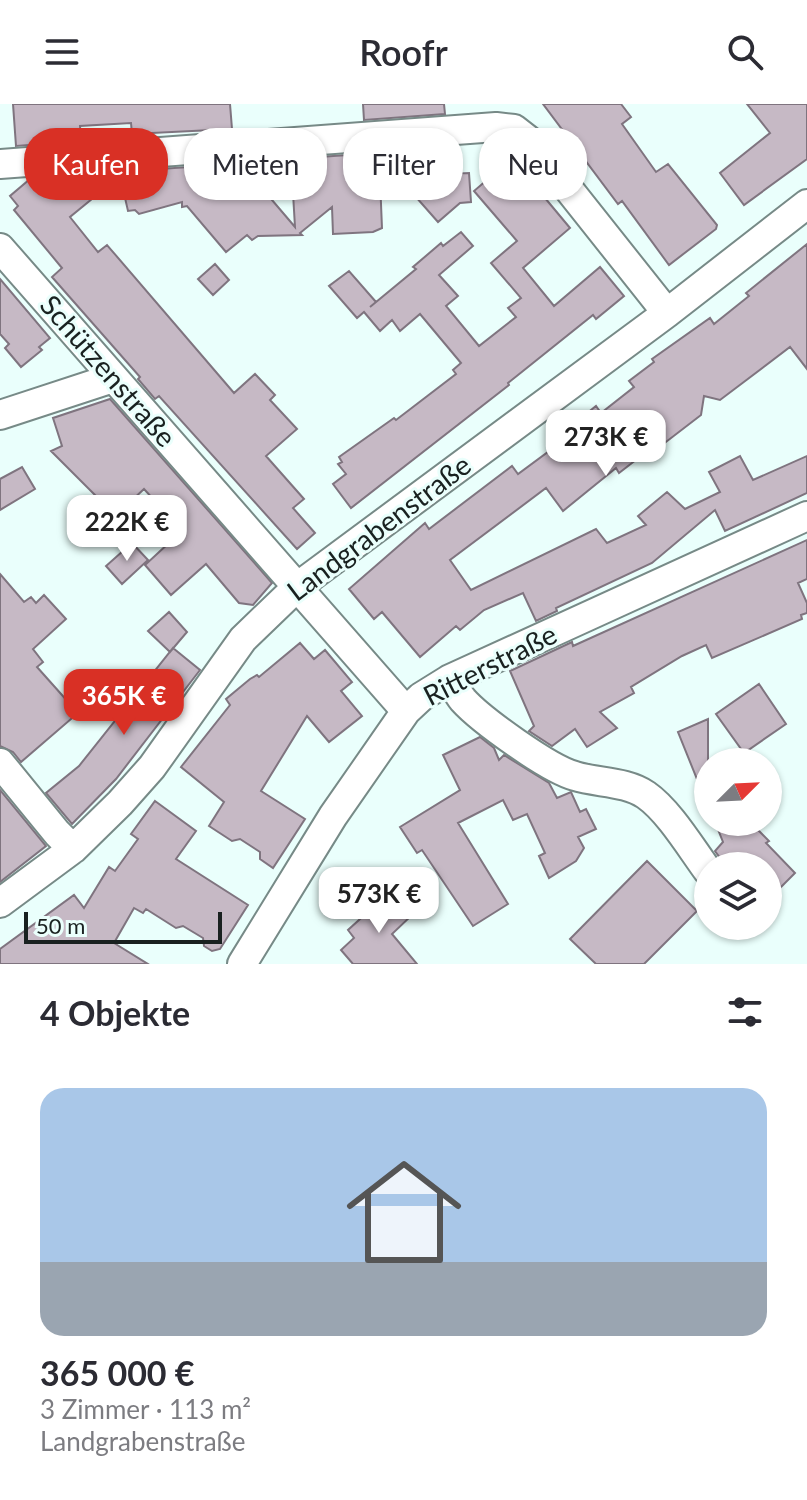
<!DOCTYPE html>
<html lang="de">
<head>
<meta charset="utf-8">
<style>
  body { margin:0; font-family:Lato,sans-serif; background:#f7f7f7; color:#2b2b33; height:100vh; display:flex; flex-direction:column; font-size:30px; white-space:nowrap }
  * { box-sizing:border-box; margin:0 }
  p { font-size:26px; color:#7c7c81 }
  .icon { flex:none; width:44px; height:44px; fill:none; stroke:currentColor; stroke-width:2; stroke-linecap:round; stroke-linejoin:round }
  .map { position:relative; height:860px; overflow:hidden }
  .panel { display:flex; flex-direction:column; background:#fff; flex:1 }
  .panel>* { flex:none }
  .guide { position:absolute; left:24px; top:24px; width:760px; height:72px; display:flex; gap:16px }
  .needle { width:52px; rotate:66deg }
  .tools { position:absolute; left:694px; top:644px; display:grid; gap:16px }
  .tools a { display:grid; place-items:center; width:88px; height:88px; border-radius:50%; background:#fff; box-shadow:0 2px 6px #0004; font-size:40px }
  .scale { position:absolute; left:24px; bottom:20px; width:198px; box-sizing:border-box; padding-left:8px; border:4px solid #192120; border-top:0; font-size:22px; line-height:28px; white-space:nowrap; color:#192120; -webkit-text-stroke:6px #eafffc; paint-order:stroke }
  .price { position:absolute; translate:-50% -68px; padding:0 18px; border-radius:16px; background:#fff; color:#222; font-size:26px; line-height:52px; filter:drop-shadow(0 2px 4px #0008) }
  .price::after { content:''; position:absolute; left:50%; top:48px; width:24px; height:18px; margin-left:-12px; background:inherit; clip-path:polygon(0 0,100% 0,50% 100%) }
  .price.active { background:#d93025; color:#fff }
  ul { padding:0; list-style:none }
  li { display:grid; align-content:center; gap:16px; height:424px; padding:0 40px }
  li+li { border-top:2px solid #e1e1e2 }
  li span { display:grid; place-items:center; height:248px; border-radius:24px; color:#555 }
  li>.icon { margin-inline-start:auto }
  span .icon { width:144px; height:144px; fill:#fffc; stroke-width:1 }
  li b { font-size:34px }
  h2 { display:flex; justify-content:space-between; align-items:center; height:96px; padding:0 40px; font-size:34px }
  .tag { padding:0 28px; border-radius:32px; background:#fff; box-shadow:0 2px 6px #0004; font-size:28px; line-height:72px }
  .tag.active { background:#d93025; color:#fff }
  header { display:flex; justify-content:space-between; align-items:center; height:104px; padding:0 40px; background:#fff; font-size:36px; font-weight:600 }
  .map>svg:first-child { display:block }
  .building { fill:#c6b9c5; stroke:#7f747f; stroke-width:2 }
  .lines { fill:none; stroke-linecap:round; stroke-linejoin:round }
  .minor-casing { stroke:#778a87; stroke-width:32 }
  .minor { stroke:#fff; stroke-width:28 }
  .labels { text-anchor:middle; stroke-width:6; stroke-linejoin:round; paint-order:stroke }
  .street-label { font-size:28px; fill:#192120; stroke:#eafffc }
</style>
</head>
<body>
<header><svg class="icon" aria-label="menu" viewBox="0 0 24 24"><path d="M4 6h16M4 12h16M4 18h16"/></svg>Roofr<svg class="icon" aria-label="search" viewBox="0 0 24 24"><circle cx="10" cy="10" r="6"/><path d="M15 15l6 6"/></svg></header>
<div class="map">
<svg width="807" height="860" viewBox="0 0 807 860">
  <rect width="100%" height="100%" fill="#eafffc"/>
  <path class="building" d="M13,0H230L232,25L132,30L131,19L80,22L81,37L16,42Z
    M363,0H444L445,10L364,16Z
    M543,0H621L631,13L622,20L656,68L668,60L717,121L716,125L669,161L622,97L618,100Z
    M747,0H807V55L744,101L720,69L770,29Z
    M447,44L449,70L469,69L471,98L460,99L438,118L379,51L382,124L373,128L333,130L332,103L300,129L302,131L258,132L252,136L247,131L226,148L187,102L182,103V98L139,110L135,106L128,107L120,72L70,113L98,148L107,141L234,289L255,270L275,291L270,296L297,325L266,352L304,395L293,404L315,429L297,445L159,292L155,295L138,275L140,273L52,173L62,164L14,106L18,102L10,92L30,75L83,71L84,79L130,67L248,59L249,69L295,123L291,55Z
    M515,58L570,124L523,164L554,202L600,163L624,192L596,215L593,211L508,279L509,281L351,404L333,380L346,370L338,360L342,358L339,353L394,314L396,316L456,270L453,266L461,259L420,210L400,227L392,216L380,227L364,208L357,214L329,182L349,167L376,198L370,203L416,165L413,163L441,139L443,142L461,128L473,142L439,171L458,192L446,202L479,242L516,213L508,204L521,194L491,159L517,137L474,87L502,63L505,67Z
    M807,140V265L790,243L720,296L704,292L701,311L662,341L659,338L619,369L616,364L563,407L546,384L450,456L471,486L596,425L607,439L646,421L638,412L667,388L685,405L720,388L709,368L740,352L753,376L807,352V389L725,427L715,406L652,459L556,504L557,507L536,517L523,489L484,506L460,526L456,522L420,553L382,508L374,515L349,485L425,419L429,425L512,362L518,370L568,333L564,328L596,302L601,309L634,283L629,277L654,258L652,255L710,214L714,220L749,192L746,189Z
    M215,160L229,176L213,191L198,175Z
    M0,175L50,234L39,243L42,246L21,263L5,244L9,240L0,230Z
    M110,295L272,479L253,501L239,499L206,460L171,491L145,461L171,437L170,428L174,418L144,385L111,416L95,399L99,395L51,347L62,342L53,314Z
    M22,363L35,385L0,406V375Z
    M807,436V475L798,479L807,499V509L801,511L802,515L712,554L706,541L682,552L631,583L634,589L600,608L617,624L587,643L575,625L552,642L529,627L534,622L510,567L572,538L573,542Z
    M132,439L148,456L122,480L106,462Z
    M0,470L24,498L31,493L36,499L44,491L66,515L33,545L43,558L37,563L78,609L21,658L13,648L0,642Z
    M169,508L187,528L170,548L148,527Z
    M300,539L314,555L325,546L352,578L341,587L362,612L329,638L307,612L261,687L305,715L273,764L260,755V748L240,735L232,737L209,722L224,698L181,663L230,601L226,595L250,575L257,571L259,573Z
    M173,544L200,566L116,675L72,720L46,689L79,662Z
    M759,580L786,620L744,649L716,610Z
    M708,615V700H707L678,628Z
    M480,633L494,644L499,656L504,651L549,679L557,694L571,688L580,708L586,705L596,725L578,733L584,744L576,757L549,774L539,752L545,749L527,710L513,716L503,696L458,719L508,800L473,822L422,746L417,749L400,723L460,686L443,651Z
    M0,686L46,742L0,778Z
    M155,697L196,727L176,755L248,801L220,845L212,847L204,842L203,834L183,822L176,824L146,805L143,809L134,804L114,839L148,860H0V845L74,791L84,804L109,763L115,767L138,735L131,730Z
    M715,718H750L769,737L766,739L795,769L768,796V762H726L715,747L723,738Z
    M647,757L697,807L644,860H596L570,835Z
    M391,787L412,811L392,830L417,860H353L341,846L354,834L348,826Z"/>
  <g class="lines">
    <g class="minor-casing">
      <path id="minor" d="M0,60L496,23L514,25L532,39L667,209
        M0,144L406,607
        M0,311L113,274
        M450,575C454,582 458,590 463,596C481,616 549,665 575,672C597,679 626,677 646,691C669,707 691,744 708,767
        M0,659L57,729L73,745
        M0,799L73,745L120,699L152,663L243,535L297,483L667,209L807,100
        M242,860L333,712L406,607L421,593L450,575L807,412"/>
    </g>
    <use href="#minor" class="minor"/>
  </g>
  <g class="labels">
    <g class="street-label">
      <text transform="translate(108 267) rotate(49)" y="10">Schützenstraße</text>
      <text transform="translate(379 424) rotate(-37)" y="10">Landgrabenstraße</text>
      <text transform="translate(490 561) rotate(-27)" y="10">Ritterstraße</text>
    </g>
  </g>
</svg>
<div class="tools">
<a><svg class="needle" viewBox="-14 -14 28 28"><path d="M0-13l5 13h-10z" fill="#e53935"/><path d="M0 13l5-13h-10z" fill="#7c7c81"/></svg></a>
<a><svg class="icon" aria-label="layers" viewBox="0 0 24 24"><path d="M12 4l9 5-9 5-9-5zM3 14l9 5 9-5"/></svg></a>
</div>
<div class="scale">50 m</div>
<b class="price" style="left:606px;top:374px">273K €</b>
<b class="price" style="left:127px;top:459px">222K €</b>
<b class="price active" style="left:124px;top:633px">365K €</b>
<b class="price" style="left:379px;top:831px">573K €</b>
<div class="guide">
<a class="tag active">Kaufen</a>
<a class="tag">Mieten</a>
<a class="tag">Filter</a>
<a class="tag">Neu</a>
</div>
</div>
<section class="panel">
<h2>4 Objekte<svg class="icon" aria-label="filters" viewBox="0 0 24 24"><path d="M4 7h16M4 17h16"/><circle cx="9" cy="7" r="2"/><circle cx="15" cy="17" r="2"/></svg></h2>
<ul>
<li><span style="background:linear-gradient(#a9c7e8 70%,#9aa5b1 0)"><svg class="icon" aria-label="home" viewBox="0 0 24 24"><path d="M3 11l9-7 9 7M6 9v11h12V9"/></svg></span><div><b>365 000 €</b><p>3 Zimmer · 113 m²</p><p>Landgrabenstraße</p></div></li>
</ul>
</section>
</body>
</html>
